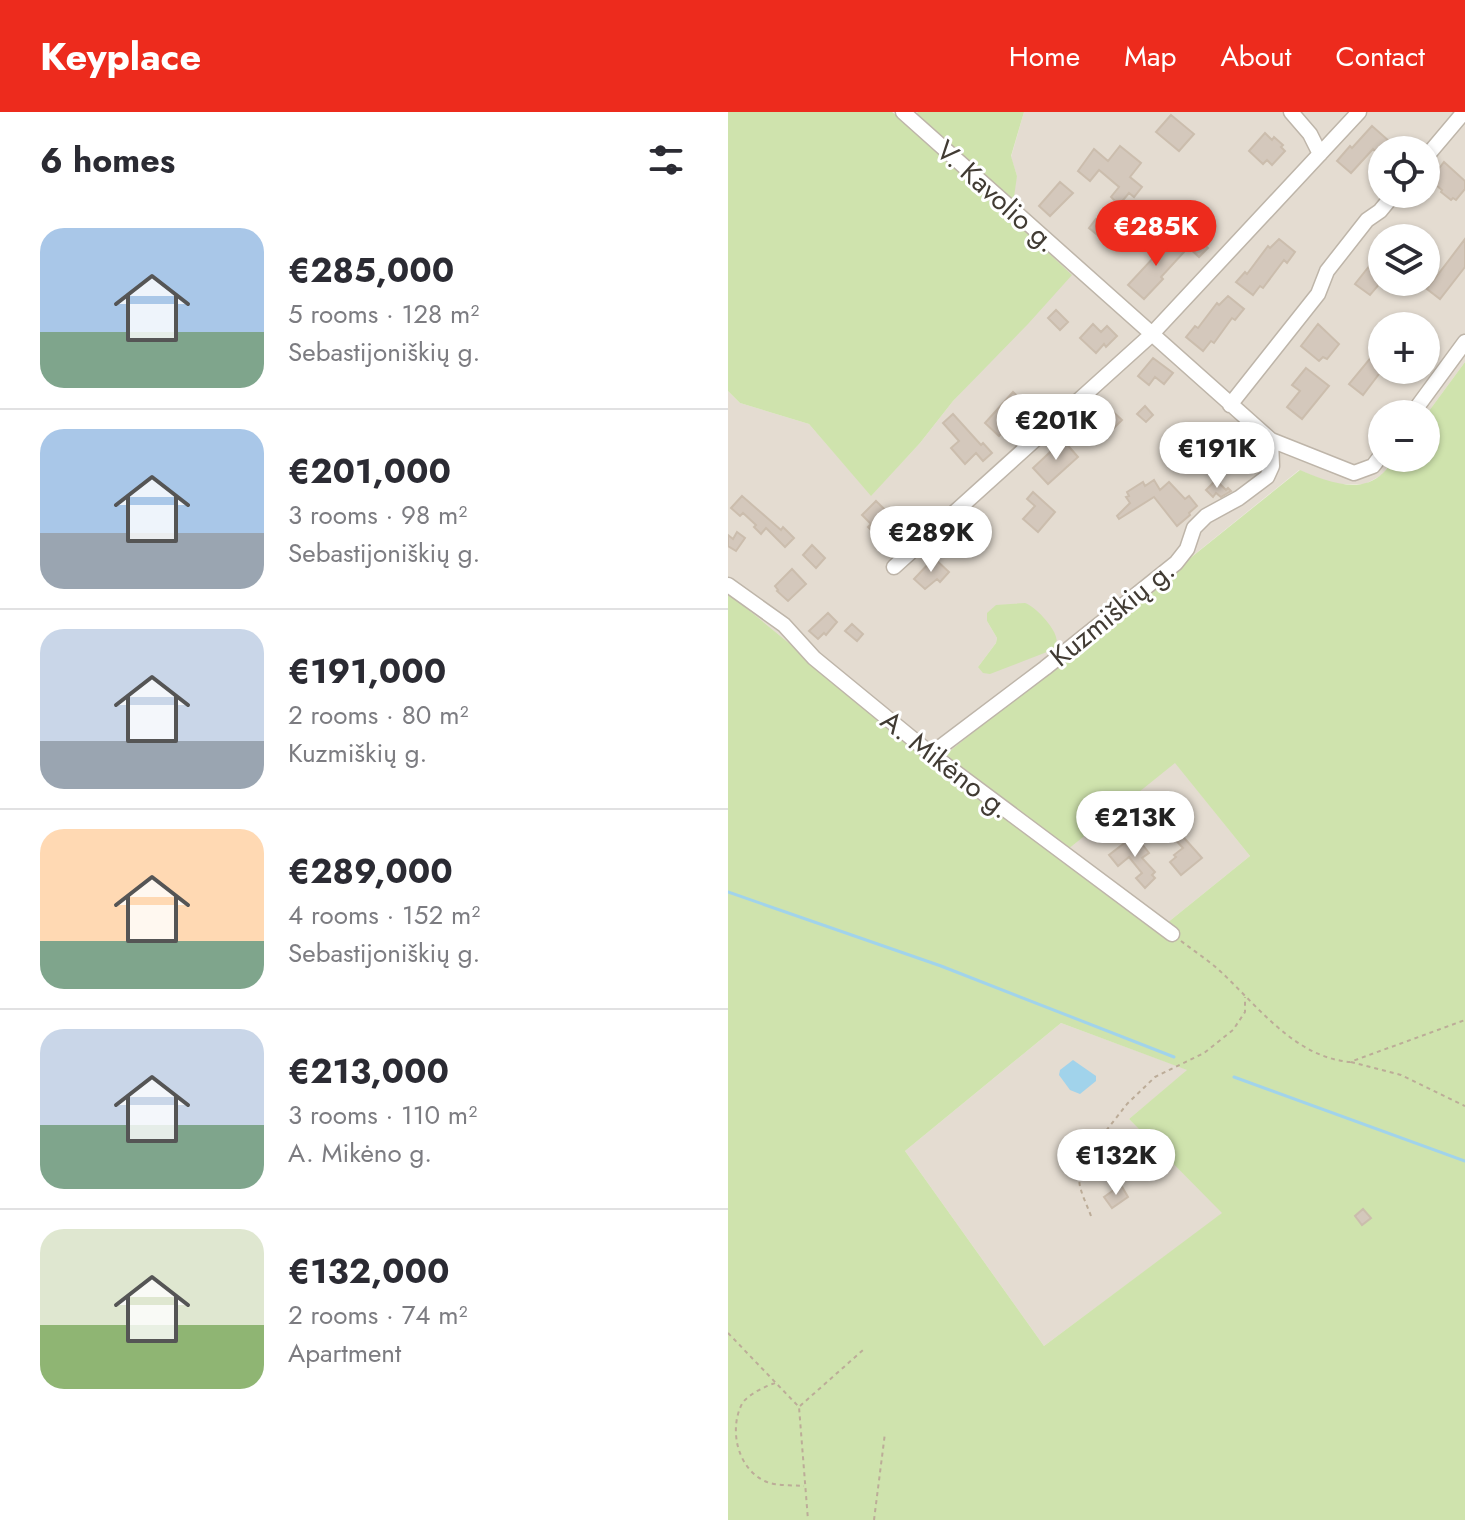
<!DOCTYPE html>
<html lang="en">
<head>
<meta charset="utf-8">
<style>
  body { margin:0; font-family:Jost,sans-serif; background:#f2f2f3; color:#2b2b33; height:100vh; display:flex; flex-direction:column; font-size:30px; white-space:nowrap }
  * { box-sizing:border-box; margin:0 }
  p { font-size:26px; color:#7c7c81 }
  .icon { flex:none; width:44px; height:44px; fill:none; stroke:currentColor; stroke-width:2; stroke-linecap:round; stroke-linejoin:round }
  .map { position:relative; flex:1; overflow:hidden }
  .panel { display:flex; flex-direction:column; background:#fff; width:728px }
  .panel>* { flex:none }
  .tools { position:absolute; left:640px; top:24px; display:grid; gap:16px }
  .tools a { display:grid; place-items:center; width:72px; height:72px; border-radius:50%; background:#fff; box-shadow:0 2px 6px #0004; font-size:40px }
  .price { position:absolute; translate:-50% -68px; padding:0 18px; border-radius:28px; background:#fff; color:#222; font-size:26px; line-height:52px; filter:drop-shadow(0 2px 4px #0008) }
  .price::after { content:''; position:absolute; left:50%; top:48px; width:24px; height:18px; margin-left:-12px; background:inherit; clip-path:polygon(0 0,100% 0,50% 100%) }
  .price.active { background:#ed2b1d; color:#fff }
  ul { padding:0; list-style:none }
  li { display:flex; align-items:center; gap:24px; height:200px; padding:0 40px }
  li+li { border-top:2px solid #e1e1e2 }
  li span { display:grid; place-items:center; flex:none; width:224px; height:160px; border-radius:24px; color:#555 }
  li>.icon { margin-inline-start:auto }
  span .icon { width:96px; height:96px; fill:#fffc; stroke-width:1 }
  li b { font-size:34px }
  h2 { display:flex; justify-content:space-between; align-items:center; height:96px; padding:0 40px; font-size:34px }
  header { display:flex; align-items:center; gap:48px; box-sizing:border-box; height:112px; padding:0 40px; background:#ed2b1d; color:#fff }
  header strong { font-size:38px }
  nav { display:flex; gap:44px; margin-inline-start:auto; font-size:28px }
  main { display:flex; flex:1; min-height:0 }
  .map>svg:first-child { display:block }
  .residential { fill:#e4dcd1; fill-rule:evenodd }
  .green { fill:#cfe3ad; fill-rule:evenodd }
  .water { fill:#a1d3eb }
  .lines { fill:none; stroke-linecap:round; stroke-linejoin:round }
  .stream { stroke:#a1d3eb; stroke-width:3 }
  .building { fill:#d4c8bc; stroke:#cbbdad; stroke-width:2 }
  .minor-casing { stroke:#beb5a9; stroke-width:17 }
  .path { stroke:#bcac98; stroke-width:2; stroke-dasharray:4 4; stroke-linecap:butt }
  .minor { stroke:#fff; stroke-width:14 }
  .labels { text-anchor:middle; stroke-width:6; stroke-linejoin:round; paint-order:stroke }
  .street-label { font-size:28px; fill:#413b33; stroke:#fff }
</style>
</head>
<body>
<header>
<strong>Keyplace</strong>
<nav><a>Home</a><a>Map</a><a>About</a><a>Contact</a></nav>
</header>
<main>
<section class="panel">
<h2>6 homes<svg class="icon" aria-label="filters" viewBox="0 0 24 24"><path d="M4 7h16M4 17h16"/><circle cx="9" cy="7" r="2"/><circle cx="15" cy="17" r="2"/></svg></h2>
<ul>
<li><span style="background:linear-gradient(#a9c7e8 65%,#7fa58c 0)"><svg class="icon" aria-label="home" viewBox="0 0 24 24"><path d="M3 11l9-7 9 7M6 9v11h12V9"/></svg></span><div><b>€285,000</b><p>5 rooms · 128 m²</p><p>Sebastijoniškių g.</p></div></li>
<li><span style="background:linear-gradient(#a9c7e8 65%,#9aa5b1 0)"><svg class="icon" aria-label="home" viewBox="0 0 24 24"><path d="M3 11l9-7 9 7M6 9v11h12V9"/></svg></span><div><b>€201,000</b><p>3 rooms · 98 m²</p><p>Sebastijoniškių g.</p></div></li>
<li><span style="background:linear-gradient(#c9d6e8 70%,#9aa5b1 0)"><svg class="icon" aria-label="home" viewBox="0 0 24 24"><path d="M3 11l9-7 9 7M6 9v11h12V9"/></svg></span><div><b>€191,000</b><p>2 rooms · 80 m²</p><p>Kuzmiškių g.</p></div></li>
<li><span style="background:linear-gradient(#ffd9b3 70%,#7fa58c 0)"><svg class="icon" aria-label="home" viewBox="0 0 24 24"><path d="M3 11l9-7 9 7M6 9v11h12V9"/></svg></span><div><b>€289,000</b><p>4 rooms · 152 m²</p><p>Sebastijoniškių g.</p></div></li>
<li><span style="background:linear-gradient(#c9d6e8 60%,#7fa58c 0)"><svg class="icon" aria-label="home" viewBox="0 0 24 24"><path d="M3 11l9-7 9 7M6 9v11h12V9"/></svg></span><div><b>€213,000</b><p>3 rooms · 110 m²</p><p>A. Mikėno g.</p></div></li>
<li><span style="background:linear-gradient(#dfe7d0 60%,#8fb573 0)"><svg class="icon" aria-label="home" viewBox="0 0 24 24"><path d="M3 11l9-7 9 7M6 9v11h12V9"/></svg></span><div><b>€132,000</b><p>2 rooms · 74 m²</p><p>Apartment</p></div></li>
</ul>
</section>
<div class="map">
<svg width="737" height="1408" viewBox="0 0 737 1408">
  <rect width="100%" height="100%" fill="#f0ebe3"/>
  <path class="residential" d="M296,0H737V250L698,303L654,302V346H666L654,363L637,372H605L571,358L207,652L0,481V279L12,291L81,312L143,383L192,331L225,289L343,163L275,98L289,64L283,45ZM654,38H698V82H654ZM654,126H698V170H654ZM654,214H698V258H654ZM259,509L324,538L250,555L268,531L269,526Z
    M447,650L522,744L428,820L328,746Z
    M333,911L460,958L401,1007L495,1101L316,1234L177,1039Z"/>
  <path class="green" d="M0,0H164L178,10L190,0H296L283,44L289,64L286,85L275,98L344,163L300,212L225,289L192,331L143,384L81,312L12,291L0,279Z
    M737,250V1408H0V481L207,651L572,358C596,368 632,384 655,361C659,357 663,351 666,346H698V303ZM447,651L522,744L428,820L329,746ZM333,911L459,958L401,1007L494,1101L316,1234L177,1039Z
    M297,491C307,494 326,515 328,525C330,531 327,534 324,538L262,562L255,561L250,555L268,531L269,526L259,509V501L268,493Z"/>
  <path class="water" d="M345,948L368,964V969L352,982L342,978L331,963L332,958Z"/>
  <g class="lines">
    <path class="stream" d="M0,780L213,854L446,945
      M506,965L737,1049"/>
  </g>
  <path class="building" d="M443,3L466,22L451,39L428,20Z
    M644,14L661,29L650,42L645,37L623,61L609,49L622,34L624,36Z
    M537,21L544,28L546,25L555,33L553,35L557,39L544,53L539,48L535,52L521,39Z
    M392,34L413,51L402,65L414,75L406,85L401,81L391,93L383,85L391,75L371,58L362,69L350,59L366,37L380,49Z
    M716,50L737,69V77L728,88L725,86L723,88L713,80L714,78L702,68Z
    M332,70L345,81L322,104L311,94Z
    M429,94L440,105L429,115L419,105Z
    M380,103L392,113L378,130L361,116L368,107L373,111Z
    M439,124L456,140L433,165L435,167L416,187L400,173L428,143L424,140Z
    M469,126L480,136L471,145L460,135Z
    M551,127L567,140L559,151L556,148L535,176L532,174L525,183L508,170L517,160L519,162L540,134L542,136Z
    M737,127V155L712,187L699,177Z
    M654,138V169L642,183L627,172Z
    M500,184L516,197L507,208L504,206L486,231L483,229L475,239L458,225L467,214L470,216L489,191L491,193Z
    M328,198L340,210L332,218L320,206Z
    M365,212L373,220L379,214L389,224L378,235L376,232L368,241L352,226Z
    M590,212L611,232L599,247L595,245L591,249L573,234Z
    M654,232V258L635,283L621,272Z
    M425,246L445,261L436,272L427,265L421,273L410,264Z
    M578,256L601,274L574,307L559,295L572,279L564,273Z
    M285,280L301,295L290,307L288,305L271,324L257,311Z
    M417,294L425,303L418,310L409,302Z
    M381,296L394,308L384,318L378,313L360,331L342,313L351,304L363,316Z
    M225,302L253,333L255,331L264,341L255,349L248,341L237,352L223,336L231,329L215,311Z
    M335,328L350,345L320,372L305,356Z
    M426,368L432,378L441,370L457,387L461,384L469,394L461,401L462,403L449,414L426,385L391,407L389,404L402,391L398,385L401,384L399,380L415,370L417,374Z
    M488,368L498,378L500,376L503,379L493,385L488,381L485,385L478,378Z
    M305,380L327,400L310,420L295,407L307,394L299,387Z
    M14,384L53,418L55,415L66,426L57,435L38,416L33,422L26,415L28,413L15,401L12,404L3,396Z
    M148,389L178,418L163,433L159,428L156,431L140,415L143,412L134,403Z
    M9,420L17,426L8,439L0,434V423L5,427Z
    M84,433L97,446L88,456L75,443Z
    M206,446L221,460L212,470L209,467L197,477L186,467Z
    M64,457L78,472L60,489L49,479L50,478L47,474Z
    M100,501L109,510L98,523L96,521L90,527L81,519Z
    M124,512L135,522L129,529L117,519Z
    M449,718L474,746L453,763L442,750L448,745L446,743L455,736L443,723Z
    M407,723L421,741L414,746L427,760L424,763L427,766L417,776L408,766L414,761L401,745L390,754L381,743Z
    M384,1035L391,1044L384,1049L386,1052L370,1064L361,1052Z
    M393,1073L400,1085L384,1096L376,1085Z
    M635,1097L643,1106L634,1113L627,1104Z"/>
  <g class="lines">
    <g class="minor-casing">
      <path id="minor" d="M175,0L543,328
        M563,0L582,22L592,42
        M698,45L736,0
        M502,293L590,182L599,159L639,108L652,99L666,82
        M684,302L737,230
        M166,455L423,223L631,0
        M0,473L56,513L86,546L203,642L444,822
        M203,642L317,556L448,451L459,437L466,416L478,404L511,386L539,365L544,354L543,328L626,361L645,354L654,342"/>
    </g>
    <path class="path" d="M453,829C466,839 480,848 492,859C530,894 566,945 622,950L737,908
      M623,950L673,963L737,994
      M363,1104C355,1082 345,1070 356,1047L399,992L427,965L476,941L505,918L517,900V885
      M0,1221L71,1295L80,1408
      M47,1271C36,1275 23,1281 15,1290C0,1316 9,1358 39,1370C50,1374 64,1373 76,1374
      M72,1294L135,1238
      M146,1408L157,1321"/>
    <use href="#minor" class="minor"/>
  </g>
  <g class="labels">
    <g class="street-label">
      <text transform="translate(269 84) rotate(42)" y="10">V. Kavolio g.</text>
      <text transform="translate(384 501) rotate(-39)" y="10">Kuzmiškių g.</text>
      <text transform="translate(218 652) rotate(38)" y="10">A. Mikėno g.</text>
    </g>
  </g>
</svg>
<div class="tools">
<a><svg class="icon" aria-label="locate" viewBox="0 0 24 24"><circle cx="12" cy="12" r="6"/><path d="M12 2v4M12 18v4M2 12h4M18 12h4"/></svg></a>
<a><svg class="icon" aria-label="layers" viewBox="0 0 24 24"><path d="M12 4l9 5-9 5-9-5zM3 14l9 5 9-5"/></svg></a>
<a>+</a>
<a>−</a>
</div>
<b class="price active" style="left:428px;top:156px">€285K</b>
<b class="price" style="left:328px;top:350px">€201K</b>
<b class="price" style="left:489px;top:378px">€191K</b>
<b class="price" style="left:203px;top:462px">€289K</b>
<b class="price" style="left:407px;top:747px">€213K</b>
<b class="price" style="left:388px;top:1085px">€132K</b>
</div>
</main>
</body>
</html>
